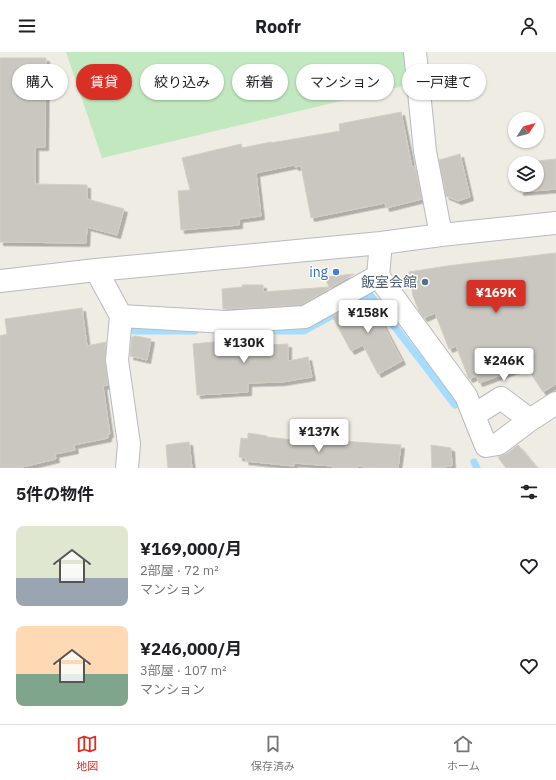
<!DOCTYPE html>
<html lang="ja">
<head>
<meta charset="utf-8">
<style>
  body { margin:0; font-family:"IBM Plex Sans","Noto Sans JP",sans-serif; background:#f2f2f2; color:#202124; height:100vh; display:flex; flex-direction:column; font-size:15px; white-space:nowrap }
  * { box-sizing:border-box; margin:0 }
  p { font-size:13px; color:#757577 }
  .icon { flex:none; width:22px; height:22px; fill:none; stroke:currentColor; stroke-width:2; stroke-linecap:round; stroke-linejoin:round }
  .map { position:relative; height:416px; overflow:hidden }
  .panel { display:flex; flex-direction:column; background:#fff; flex:1 }
  .panel>* { flex:none }
  .guide { position:absolute; left:12px; top:12px; width:532px; height:36px; display:flex; gap:8px }
  .needle { width:26px; rotate:54deg }
  .buttons { position:absolute; left:508px; top:60px; display:grid; gap:8px }
  .buttons a { display:grid; place-items:center; width:36px; height:36px; border-radius:50%; background:#fff; box-shadow:0 1px 3px #0004; font-size:20px }
  .price { position:absolute; translate:-50% -34px; padding:0 9px; border-radius:4px; background:#fff; color:#222; font-size:13px; line-height:26px; filter:drop-shadow(0 1px 2px #0008) }
  .price::after { content:''; position:absolute; left:50%; top:24px; width:12px; height:9px; margin-left:-6px; background:inherit; clip-path:polygon(0 0,100% 0,50% 100%) }
  .price.active { background:#d93025; color:#fff }
  ul { padding:0; list-style:none }
  li { display:flex; align-items:center; gap:12px; height:100px; padding:0 16px }
  li span { display:grid; place-items:center; flex:none; width:112px; height:80px; border-radius:8px; color:#555 }
  li>.icon { margin-inline-start:auto }
  span .icon { width:48px; height:48px; fill:#fffc; stroke-width:1 }
  li b { font-size:17px }
  h2 { display:flex; justify-content:space-between; align-items:center; height:48px; padding:0 16px; font-size:17px }
  .chip { padding:0 14px; border-radius:18px; background:#fff; box-shadow:0 1px 3px #0004; font-size:14px; line-height:36px }
  .chip.active { background:#d93025; color:#fff }
  header { display:flex; justify-content:space-between; align-items:center; height:52px; padding:0 16px; background:#fff; font-size:18px; font-weight:800 }
  .menu { display:flex; justify-content:space-around; align-items:center; height:56px; border-top:1px solid #e0e0e0; background:#fff; font-size:11px; color:#757577 }
  .menu a { display:grid; justify-items:center; gap:2px }
  .menu .active { color:#d93025 }
  .map>svg:first-child { display:block }
  .green { fill:#c2e8bf }
  .lines { fill:none; stroke-linecap:round; stroke-linejoin:round }
  .stream { stroke:#a4ddff; stroke-width:7 }
  .building { fill:#cac7c1; stroke:#d4cdc2; filter:url(#shadow) }
  .minor-casing { stroke:#b7babf; stroke-width:24 }
  .minor { stroke:#fff; stroke-width:22 }
  .shop-dot { fill:#3f7fe0; stroke:#fff; stroke-width:1.5 }
  .service-dot { fill:#5c6f8a; stroke:#fff; stroke-width:1.5 }
  .labels { text-anchor:middle; stroke-width:3; stroke-linejoin:round; paint-order:stroke }
  .shop-label { font-size:14px; fill:#366cbe; stroke:#fff; text-anchor:end }
  .service-label { font-size:14px; fill:#4e5e75; stroke:#fff; text-anchor:end }
</style>
</head>
<body>
<header><svg class="icon" aria-label="menu" viewBox="0 0 24 24"><path d="M4 6h16M4 12h16M4 18h16"/></svg>Roofr<svg class="icon" aria-label="person" viewBox="0 0 24 24"><circle cx="12" cy="8" r="4"/><path d="M4 21q1-7 8-7t8 7"/></svg></header>
<div class="map">
<svg width="556" height="416" viewBox="0 0 556 416">
  <defs>
    <filter id="shadow"><feDropShadow dx="3.5" dy="3.5" stdDeviation="0" flood-color="#0004"/></filter>
  </defs>
  <rect width="100%" height="100%" fill="#efece4"/>
  <path class="green" d="M66,0H407L408,33L102,106Z"/>
  <g class="lines">
    <path class="stream" d="M355,252L371,244L455,353
      M134,279H195
      M256,279H304L339,260
      M474,410L477,416"/>
  </g>
  <path class="building" d="M0,6H46L45,95H35V132L87,133V147L124,157L117,183L87,175L86,191L0,190Z
    M401,60L412,115L415,114L422,147L386,156L385,151L311,166L301,114L295,115L294,113L256,121L261,164L239,167V173L181,178L178,139L190,138L182,106L241,92L242,96L271,90V91L340,79L339,72Z
    M460,102L470,145L458,149L446,144L439,108Z
    M556,107V137L520,140L519,133H537V111H519Z
    M556,201V332L543,340L526,314L479,331L476,324L469,327L456,294L449,297L435,261L424,266L419,259L413,244L409,220L447,214Z
    M354,222L301,253L223,257L222,237L243,235L242,233H263V240L329,235L325,225Z
    M362,247L364,252L370,248L402,309L378,322L363,293L351,299L332,264Z
    M82,256L87,294L106,290L105,310L108,333L103,334L110,382H108V386L74,393L75,398L55,402L56,407L18,416H0V284L7,282L5,267Z
    M264,280L265,293L288,292V309L308,305L312,325L282,330L248,331V340L197,343L193,292L224,289V282Z
    M136,284L151,287L147,308L130,304L132,285Z
    M248,381L267,384V385L311,390V387L401,393L398,416H376L357,414V416H333V414L294,411V414L245,409L246,406L239,405L241,386L248,387Z
    M189,390L192,416H168L166,393Z
    M431,393L451,396L452,414L432,416Z
    M518,393L537,416H506L498,405L506,402Z"/>
  <g class="lines">
    <g class="minor-casing">
      <path id="minor" d="M415,0L425,99L441,183
        M381,191L378,224L466,344L486,394L498,392L530,368L556,351
        M96,218L121,264L117,308L129,392L127,416
        M0,229L96,218L381,191L441,183L556,171
        M121,264L226,270L305,265L378,224
        M474,363L501,346L530,368"/>
    </g>
    <use href="#minor" class="minor"/>
  </g>
  <circle class="shop-dot" cx="336" cy="220" r="4"/>
  <circle class="service-dot" cx="425" cy="230" r="4"/>
  <g class="labels">
    <g class="shop-label">
      <text x="328" y="225">ing</text>
    </g>
    <g class="service-label">
      <text x="417" y="235">飯室会館</text>
    </g>
  </g>
</svg>
<div class="buttons">
<a><svg class="needle" viewBox="-14 -14 28 28"><path d="M0-13l5 13h-10z" fill="#e53935"/><path d="M0 13l5-13h-10z" fill="#757577"/></svg></a>
<a><svg class="icon" aria-label="layers" viewBox="0 0 24 24"><path d="M12 4l9 5-9 5-9-5zM3 14l9 5 9-5"/></svg></a>
</div>
<b class="price active" style="left:496px;top:262px">¥169K</b>
<b class="price" style="left:368px;top:282px">¥158K</b>
<b class="price" style="left:244px;top:312px">¥130K</b>
<b class="price" style="left:504px;top:330px">¥246K</b>
<b class="price" style="left:319px;top:401px">¥137K</b>
<div class="guide">
<a class="chip">購入</a>
<a class="chip active">賃貸</a>
<a class="chip">絞り込み</a>
<a class="chip">新着</a>
<a class="chip">マンション</a>
<a class="chip">一戸建て</a>
</div>
</div>
<section class="panel">
<h2>5件の物件<svg class="icon" aria-label="filters" viewBox="0 0 24 24"><path d="M4 7h16M4 17h16"/><circle cx="9" cy="7" r="2"/><circle cx="15" cy="17" r="2"/></svg></h2>
<ul>
<li><span style="background:linear-gradient(#dfe7d0 65%,#9aa5b1 0)"><svg class="icon" aria-label="home" viewBox="0 0 24 24"><path d="M3 11l9-7 9 7M6 9v11h12V9"/></svg></span><div><b>¥169,000/月</b><p>2部屋 · 72 m²</p><p>マンション</p></div><svg class="icon" aria-label="heart" viewBox="0 0 24 24"><path d="M12 20l-8-8c-3-5 5-10 8-4 3-6 11-1 8 4z"/></svg></li>
<li><span style="background:linear-gradient(#ffd9b3 60%,#7fa58c 0)"><svg class="icon" aria-label="home" viewBox="0 0 24 24"><path d="M3 11l9-7 9 7M6 9v11h12V9"/></svg></span><div><b>¥246,000/月</b><p>3部屋 · 107 m²</p><p>マンション</p></div><svg class="icon" aria-label="heart" viewBox="0 0 24 24"><path d="M12 20l-8-8c-3-5 5-10 8-4 3-6 11-1 8 4z"/></svg></li>
</ul>
</section>
<nav class="menu">
<a class="active"><svg class="icon" aria-label="map" viewBox="0 0 24 24"><path d="M3 6l6-2 6 2 6-2v14l-6 2-6-2-6 2zM9 4v14M15 6v14"/></svg>地図</a>
<a><svg class="icon" aria-label="saved" viewBox="0 0 24 24"><path d="M7 4h10v16l-5-4-5 4z"/></svg>保存済み</a>
<a><svg class="icon" aria-label="home" viewBox="0 0 24 24"><path d="M3 11l9-7 9 7M6 9v11h12V9"/></svg>ホーム</a>
</nav>
</body>
</html>
